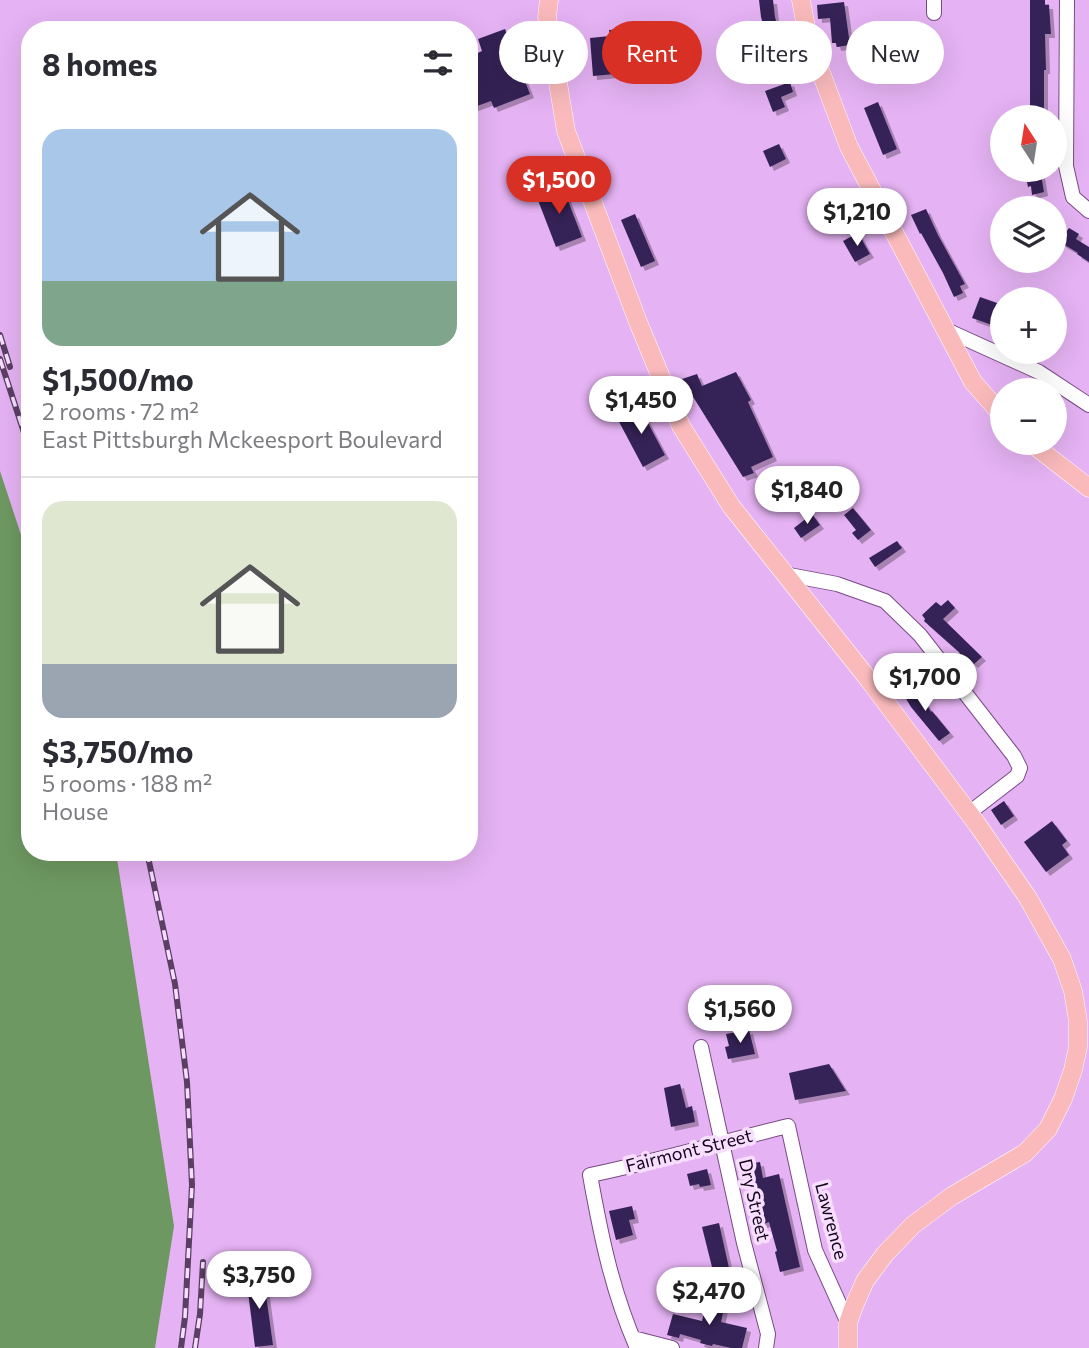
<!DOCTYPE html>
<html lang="en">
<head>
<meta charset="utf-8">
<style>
  body { margin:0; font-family:Commissioner,sans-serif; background:#f2f2f3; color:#2b2b33; height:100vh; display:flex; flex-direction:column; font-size:26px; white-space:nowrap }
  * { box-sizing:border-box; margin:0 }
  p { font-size:23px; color:#7c7c81 }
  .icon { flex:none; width:38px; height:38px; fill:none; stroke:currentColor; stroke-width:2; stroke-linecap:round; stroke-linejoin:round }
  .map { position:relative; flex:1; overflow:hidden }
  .panel { position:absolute; left:21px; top:21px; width:457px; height:840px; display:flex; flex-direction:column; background:#fff; border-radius:28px; box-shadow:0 7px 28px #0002 }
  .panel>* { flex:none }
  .banner { position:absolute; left:499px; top:21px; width:485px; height:63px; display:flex; gap:14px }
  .needle { width:46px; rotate:348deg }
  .buttons { position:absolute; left:990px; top:105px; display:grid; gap:14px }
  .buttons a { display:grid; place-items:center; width:77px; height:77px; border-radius:50%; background:#fff; box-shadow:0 7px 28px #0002; font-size:35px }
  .price { position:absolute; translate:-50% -60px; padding:0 16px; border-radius:24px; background:#fff; color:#222; font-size:23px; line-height:46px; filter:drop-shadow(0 2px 4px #0008) }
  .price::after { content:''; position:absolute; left:50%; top:42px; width:21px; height:16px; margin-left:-10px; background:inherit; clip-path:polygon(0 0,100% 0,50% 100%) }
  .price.current { background:#d93025; color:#fff }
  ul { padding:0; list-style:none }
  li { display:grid; align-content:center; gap:14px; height:371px; padding:0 21px }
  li+li { border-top:2px solid #e1e1e2 }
  li span { display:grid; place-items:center; height:217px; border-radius:21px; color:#555 }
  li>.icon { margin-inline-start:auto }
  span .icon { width:126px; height:126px; fill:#fffc; stroke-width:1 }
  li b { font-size:30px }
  h2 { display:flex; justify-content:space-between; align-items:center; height:84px; padding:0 21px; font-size:30px }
  .tag { padding:0 24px; border-radius:32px; background:#fff; box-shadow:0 7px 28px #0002; font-size:24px; line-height:63px }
  .tag.current { background:#d93025; color:#fff }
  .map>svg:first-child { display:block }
  .water { fill:#6e9861 }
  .building { fill:#362257; filter:url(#shadow) }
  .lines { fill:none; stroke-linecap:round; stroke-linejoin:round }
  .minor-casing { stroke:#794b86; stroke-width:16 }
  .major-casing { stroke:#fff; stroke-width:19 }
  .minor { stroke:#fff; stroke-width:14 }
  .major { stroke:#fababc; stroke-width:18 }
  .rail-casing { stroke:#5b3f63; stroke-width:6 }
  .rail { stroke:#f7deff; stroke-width:3.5; stroke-dasharray:10; stroke-linecap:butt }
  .labels { text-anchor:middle; stroke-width:7; stroke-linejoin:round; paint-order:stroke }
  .street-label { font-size:18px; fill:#140419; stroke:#f7deff }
</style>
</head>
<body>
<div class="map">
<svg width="1089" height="1348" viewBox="0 0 1089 1348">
  <defs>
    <filter id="shadow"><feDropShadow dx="4" dy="4" stdDeviation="0" flood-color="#0004"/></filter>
  </defs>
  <rect width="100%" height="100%" fill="#e5b2f3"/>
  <path class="water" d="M0,471L30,562V852H116L174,1226L155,1348H0Z"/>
  <path class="building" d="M759,0H773L775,17L782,42L761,47L758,33L765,31L761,17Z
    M1030,0H1045V5H1049L1051,34H1045L1046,70H1044V117H1030Z
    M844,2L850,45L837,47L836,43H832L830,18L818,19L817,5Z
    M648,21L653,73L615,77V74L593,76L590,38L610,36L609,30L622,29L621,24Z
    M505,29L510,43L513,42L518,55L515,56L530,94L494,108L491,101L469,109V57L482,51L478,39Z
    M790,82L793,92L781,97L785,107L773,112L765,91Z
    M878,102L897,149L883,155L864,108Z
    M779,144L786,159L770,167L763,151Z
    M1041,174L1044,192L1032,195L1031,186L1028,187L1026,177Z
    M562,185L582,237L556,247L536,195Z
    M926,209L938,235L965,284L960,286L963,293L954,297L943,273L921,233L920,234L911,215Z
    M635,214L655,261L641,267L621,220Z
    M1060,228L1066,232L1069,228L1079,234L1076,239L1089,247V262L1077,254L1078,253L1055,239Z
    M858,233L870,254L855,262L843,241Z
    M980,297L1000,304L992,325L972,318Z
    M736,372L751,400L748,402L773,457L751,467L754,473L743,477L682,379L697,374L702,386Z
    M639,406L665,455L643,467L617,418Z
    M853,508L871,530L858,540L852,533L856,530L844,515Z
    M812,514L820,525L801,538L794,528Z
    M897,541L902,548L875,567L869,558Z
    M948,600L955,608L943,619L982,657L974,664L969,659L965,663L958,655L960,653L924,621L925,619L922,615L936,602L941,606Z
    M914,684L931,712L932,711L950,733L939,741L911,707L902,692Z
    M1004,801L1014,816L1001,825L991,810Z
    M1052,821L1067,841L1062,845L1069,855L1046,872L1024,842Z
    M749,1030L755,1054L728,1059L725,1047L729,1046L726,1034Z
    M829,1064L846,1091L795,1100L789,1073Z
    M680,1084L686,1108L692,1106L695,1122L671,1127L664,1088Z
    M760,1162L763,1178L779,1174L800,1267L780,1272L775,1252L777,1251L769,1222L761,1225L747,1164Z
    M707,1169L711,1185L700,1187L699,1184L690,1186L687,1174Z
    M632,1206L635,1219L629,1220L633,1235L616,1240L609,1211Z
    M719,1223L729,1268L713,1271L702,1227Z
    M263,1273L273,1345L255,1347L246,1276Z
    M708,1296L726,1299L721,1322L747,1328L742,1348H731L713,1344L712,1346L700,1343L701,1340L680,1334L679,1338L667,1335L673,1314L702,1321Z"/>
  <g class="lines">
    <g class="minor-casing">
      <path id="minor" d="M1067,0L1066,166L1073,197L1089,211
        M934,13V0
        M944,329L1039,372L1089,405
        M784,574L837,584L885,601L920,635L1014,756L1020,768L1017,776L969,813
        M701,1047L744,1243L768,1334L766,1348
        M633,1338L672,1348
        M637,1348C612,1291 601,1236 590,1175C657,1161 722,1142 788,1126L815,1250L848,1323"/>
    </g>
    <g class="major-casing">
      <path id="major" d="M549,0L547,17L566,131L638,322L681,426L731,506L869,680L977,824L1028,898L1062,959L1073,991L1078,1021V1047L1073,1070L1063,1099L1048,1129L1025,1153L952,1196L913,1225L885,1254L865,1281L854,1306L848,1323V1348
        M801,0L808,38L849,147L973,382L1003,416
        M1031,443L1089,488"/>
    </g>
    <use href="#minor" class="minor"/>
    <use href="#major" class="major"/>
    <g class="rail-casing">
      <path id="rail" d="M0,335L10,367
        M0,359L30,451
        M147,852L175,984L187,1082L192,1185L185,1317L181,1348
        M195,1348L200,1314L203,1262"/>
    </g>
    <use href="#rail" class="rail"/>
  </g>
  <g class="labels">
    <g class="street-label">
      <text transform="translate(689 1151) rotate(-14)" y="6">Fairmont Street</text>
      <text transform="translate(754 1200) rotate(77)" y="6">Dry Street</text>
      <text transform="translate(831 1221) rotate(75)" y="6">Lawrence</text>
    </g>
  </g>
</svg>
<div class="buttons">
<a><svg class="needle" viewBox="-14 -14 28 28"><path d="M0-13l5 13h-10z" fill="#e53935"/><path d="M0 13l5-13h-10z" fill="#7c7c81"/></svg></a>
<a><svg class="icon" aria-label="layers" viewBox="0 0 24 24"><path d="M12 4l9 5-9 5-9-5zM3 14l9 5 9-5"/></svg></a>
<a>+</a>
<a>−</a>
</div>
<b class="price current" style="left:559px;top:216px">$1,500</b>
<b class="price" style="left:857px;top:248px">$1,210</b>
<b class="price" style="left:641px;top:436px">$1,450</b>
<b class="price" style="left:807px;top:526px">$1,840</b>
<b class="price" style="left:925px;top:713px">$1,700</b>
<b class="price" style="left:740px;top:1045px">$1,560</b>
<b class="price" style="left:259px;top:1311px">$3,750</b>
<b class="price" style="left:709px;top:1327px">$2,470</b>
<div class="banner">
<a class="tag">Buy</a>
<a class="tag current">Rent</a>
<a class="tag">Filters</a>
<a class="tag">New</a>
</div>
<section class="panel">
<h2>8 homes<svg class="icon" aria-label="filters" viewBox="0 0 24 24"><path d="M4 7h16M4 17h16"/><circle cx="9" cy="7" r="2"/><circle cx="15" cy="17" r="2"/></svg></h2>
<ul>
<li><span style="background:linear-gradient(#a9c7e8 70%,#7fa58c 0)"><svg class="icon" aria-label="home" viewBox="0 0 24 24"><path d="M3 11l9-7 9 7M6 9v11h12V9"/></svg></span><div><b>$1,500/mo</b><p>2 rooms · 72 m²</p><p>East Pittsburgh Mckeesport Boulevard</p></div></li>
<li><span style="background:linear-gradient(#dfe7d0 75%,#9aa5b1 0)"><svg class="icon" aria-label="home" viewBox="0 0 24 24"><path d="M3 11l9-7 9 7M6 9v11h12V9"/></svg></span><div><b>$3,750/mo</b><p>5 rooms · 188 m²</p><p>House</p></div></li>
</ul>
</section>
</div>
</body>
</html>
